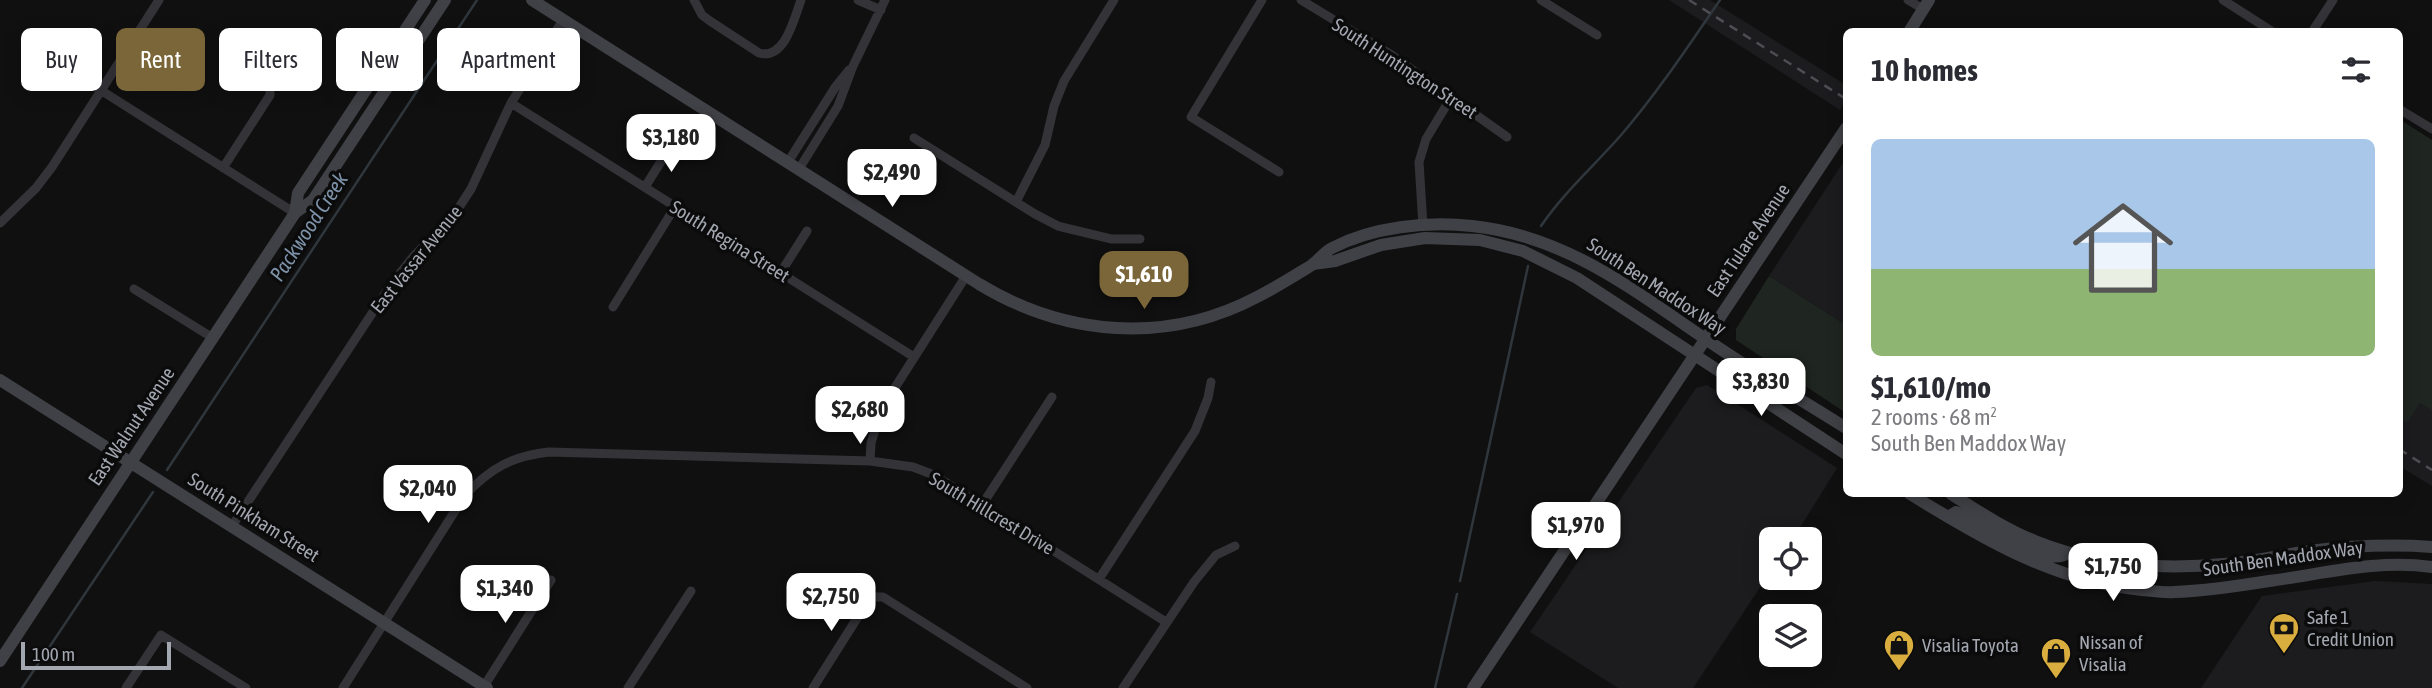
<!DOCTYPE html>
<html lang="en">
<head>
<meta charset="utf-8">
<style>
  body { margin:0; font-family:"Asap Condensed",sans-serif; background:#f2f2f3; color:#2b2b33; height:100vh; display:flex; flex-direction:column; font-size:26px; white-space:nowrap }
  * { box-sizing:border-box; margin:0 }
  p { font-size:23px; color:#7c7c81 }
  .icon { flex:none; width:38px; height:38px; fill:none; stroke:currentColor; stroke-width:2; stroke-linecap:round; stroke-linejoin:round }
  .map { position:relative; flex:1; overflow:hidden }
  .drawer { position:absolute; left:1843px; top:28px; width:560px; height:469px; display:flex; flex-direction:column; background:#fff; border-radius:10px; box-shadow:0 4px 18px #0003 }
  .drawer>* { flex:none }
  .guide { position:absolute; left:21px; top:28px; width:665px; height:63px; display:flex; gap:14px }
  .buttons { position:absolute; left:1759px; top:527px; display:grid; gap:14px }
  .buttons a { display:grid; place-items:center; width:63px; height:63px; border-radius:10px; background:#fff; box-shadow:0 4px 18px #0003; font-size:35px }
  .scale { position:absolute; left:21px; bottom:18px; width:150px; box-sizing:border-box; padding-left:7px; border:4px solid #a3a7b0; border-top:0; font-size:19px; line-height:24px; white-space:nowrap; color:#a3a7b0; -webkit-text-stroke:5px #0b0b0c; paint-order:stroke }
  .price { position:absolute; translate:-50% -60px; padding:0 16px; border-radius:14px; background:#fff; color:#222; font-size:23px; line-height:46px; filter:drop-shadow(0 2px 4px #0008) }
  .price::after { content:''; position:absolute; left:50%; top:42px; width:21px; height:16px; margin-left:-10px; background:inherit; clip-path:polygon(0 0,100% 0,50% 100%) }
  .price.selected { background:#7a6638; color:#fff }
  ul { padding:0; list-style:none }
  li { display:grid; align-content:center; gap:14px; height:371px; padding:0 28px }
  li span { display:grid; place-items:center; height:217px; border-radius:10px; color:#555 }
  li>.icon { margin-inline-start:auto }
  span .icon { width:126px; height:126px; fill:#fffc; stroke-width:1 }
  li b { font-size:30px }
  h2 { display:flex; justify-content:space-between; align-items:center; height:84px; padding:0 28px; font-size:30px }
  .pill { padding:0 24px; border-radius:10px; background:#fff; box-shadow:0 4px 18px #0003; font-size:24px; line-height:63px }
  .pill.selected { background:#7a6638; color:#fff }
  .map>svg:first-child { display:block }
  .built { fill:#1c1c1e }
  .green { fill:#1f2520 }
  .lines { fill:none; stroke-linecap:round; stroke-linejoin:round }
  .stream { stroke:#2f363c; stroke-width:2.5 }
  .street { stroke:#343438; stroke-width:9 }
  .secondary { stroke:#404146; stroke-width:12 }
  .rail { stroke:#4d4e53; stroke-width:2.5; stroke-dasharray:9 7; stroke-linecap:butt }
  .labels { text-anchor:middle; stroke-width:7; stroke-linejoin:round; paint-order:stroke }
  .street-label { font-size:19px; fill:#a3a7b0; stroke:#0b0b0c }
  .poi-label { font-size:19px; fill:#a3a7b0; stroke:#0b0b0c; text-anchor:start }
  .water-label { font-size:21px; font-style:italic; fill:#7d92a8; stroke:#0b0b0c }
</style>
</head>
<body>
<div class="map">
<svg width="2432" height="688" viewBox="0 0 2432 688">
  <rect width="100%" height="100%" fill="#101011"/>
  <path class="built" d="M1669,0H1710L1846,85V100L1840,110Z
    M1846,158V325L1769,276Z
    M2432,295V486L2399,466V345Z
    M1707,385L1837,468L1793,539H1771V571L1693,688H1618L1530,632L1696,388Z
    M2375,581L2432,584V688H2201L2262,596Z"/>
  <path class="green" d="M2399,119L2432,140V410L2420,403L2407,423L2399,418Z
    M1769,276L1846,325V367L1843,372L1846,374V413L1736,340V329Z"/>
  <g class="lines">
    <path class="stream" d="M1541,226C1564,192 1595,165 1622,134C1658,92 1689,45 1720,0
      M167,470L477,0
      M1460,581L1528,266
      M22,688L153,492
      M1435,688L1457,594"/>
    <path class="street" d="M694,0L702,15L710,21L759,53C785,60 794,19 801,0
      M858,0L881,10
      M1262,0L1191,117L1279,172
      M1301,0L1390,54L1507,137
      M1541,0L1597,35
      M1908,0L1923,9
      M2223,0L2273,32
      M2312,32L2333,0
      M102,91L295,213
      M511,103L914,357
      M2399,109L2432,129
      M914,138L1035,214L1058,226L1112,239H1140
      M788,162L836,86L849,70
      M223,168L270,95V78
      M799,169L838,106L853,66L885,0
      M645,187L672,144
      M1016,202L1045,145L1054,106L1064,81L1114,0
      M0,223L36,188L52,167L159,0
      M1423,226L1419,162L1426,139L1452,96
      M781,272L807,231
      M134,289L213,338
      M613,307L675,207
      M870,461L871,443L882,408L966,276
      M982,505L1052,397
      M232,526L392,283L413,257L454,215L471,189L511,103L563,20
      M1099,579L1195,431L1208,398L1211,382
      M126,688L161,635L246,688
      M343,688L465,495C491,468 512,456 549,452L870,461L913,467L934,475L1166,622
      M483,688L551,580
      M628,688L691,591
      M813,688L866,604L873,597H883L1027,688
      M1123,688L1194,582L1216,555L1235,546"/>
    <path class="secondary" d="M532,0L979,284C1065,336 1166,345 1257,297C1275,288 1294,276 1312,265C1319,260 1324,252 1332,248C1372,227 1427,221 1472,226C1569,236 1638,294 1716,346C1759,375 1803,401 1846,428
      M1909,32L1929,0
      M295,213L298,193L425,0
      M1313,264L1335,261L1381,245L1425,238L1480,240L1523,251L1577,278L1846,454
      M0,380L487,688
      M1910,494C1983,539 2055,582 2142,590C2153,591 2164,593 2174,592C2205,591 2238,586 2269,581C2323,574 2377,559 2432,567
      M1951,494C1978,511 2005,529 2035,541C2094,565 2161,570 2224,564C2253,562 2281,555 2309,551C2350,546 2391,544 2432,547
      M1948,517L1956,512C1986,521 2038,570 2069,553
      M0,661L295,213L313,200L445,0
      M1473,688L1846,128"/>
    <path class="rail" d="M1689,0L1846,99
      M2399,449L2432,470"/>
  </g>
  <defs>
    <g id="bank-pin" transform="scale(1.575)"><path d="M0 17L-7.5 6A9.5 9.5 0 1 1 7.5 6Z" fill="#daad3f" stroke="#0b0b0c"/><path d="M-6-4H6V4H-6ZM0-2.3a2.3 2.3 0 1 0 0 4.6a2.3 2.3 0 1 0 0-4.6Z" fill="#111"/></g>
    <g id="shop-pin" transform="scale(1.575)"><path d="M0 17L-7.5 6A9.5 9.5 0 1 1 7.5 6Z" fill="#daad3f" stroke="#0b0b0c"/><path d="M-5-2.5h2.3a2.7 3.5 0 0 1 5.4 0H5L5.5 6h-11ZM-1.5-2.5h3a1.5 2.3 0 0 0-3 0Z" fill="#111"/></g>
  </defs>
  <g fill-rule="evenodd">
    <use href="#bank-pin" x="2284" y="628"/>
    <use href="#shop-pin" x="1899" y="645"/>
    <use href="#shop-pin" x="2056" y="653"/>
  </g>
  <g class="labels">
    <g class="street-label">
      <text transform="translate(1405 68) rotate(33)" y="7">South Huntington Street</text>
      <text transform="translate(1748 240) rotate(-56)" y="7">East Tulare Avenue</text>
      <text transform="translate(730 241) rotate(32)" y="7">South Regina Street</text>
      <text transform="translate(416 259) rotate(-51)" y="7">East Vassar Avenue</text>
      <text transform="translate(1657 286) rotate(33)" y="7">South Ben Maddox Way</text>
      <text transform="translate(131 426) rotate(-56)" y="7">East Walnut Avenue</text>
      <text transform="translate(992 513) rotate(31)" y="7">South Hillcrest Drive</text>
      <text transform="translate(254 517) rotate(32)" y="7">South Pinkham Street</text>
      <text transform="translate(2283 558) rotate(-8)" y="7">South Ben Maddox Way</text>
    </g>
    <g class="poi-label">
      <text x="2307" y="624">Safe 1<tspan x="2307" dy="22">Credit Union</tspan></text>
      <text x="2079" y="649">Nissan of<tspan x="2079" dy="22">Visalia</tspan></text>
      <text x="1922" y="652">Visalia Toyota</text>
    </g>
    <g class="water-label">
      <text transform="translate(309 227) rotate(-57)" y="7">Packwood Creek</text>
    </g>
  </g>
</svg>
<div class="buttons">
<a><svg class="icon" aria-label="locate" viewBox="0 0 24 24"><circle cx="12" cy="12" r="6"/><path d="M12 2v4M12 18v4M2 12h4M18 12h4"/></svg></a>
<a><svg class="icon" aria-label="layers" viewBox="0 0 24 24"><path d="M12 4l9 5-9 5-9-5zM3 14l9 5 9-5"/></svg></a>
</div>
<div class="scale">100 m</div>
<b class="price" style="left:671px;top:174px">$3,180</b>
<b class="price" style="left:892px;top:209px">$2,490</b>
<b class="price selected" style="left:1144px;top:311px">$1,610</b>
<b class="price" style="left:1761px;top:418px">$3,830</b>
<b class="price" style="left:860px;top:446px">$2,680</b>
<b class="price" style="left:428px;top:525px">$2,040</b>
<b class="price" style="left:1576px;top:562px">$1,970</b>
<b class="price" style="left:2113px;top:603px">$1,750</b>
<b class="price" style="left:505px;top:625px">$1,340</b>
<b class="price" style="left:831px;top:633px">$2,750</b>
<div class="guide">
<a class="pill">Buy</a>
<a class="pill selected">Rent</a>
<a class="pill">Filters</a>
<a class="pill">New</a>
<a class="pill">Apartment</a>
</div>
<section class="drawer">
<h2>10 homes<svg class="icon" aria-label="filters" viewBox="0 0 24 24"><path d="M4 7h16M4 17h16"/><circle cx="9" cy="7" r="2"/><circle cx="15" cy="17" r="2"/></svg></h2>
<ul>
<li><span style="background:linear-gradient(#a9c7e8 60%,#8fb573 0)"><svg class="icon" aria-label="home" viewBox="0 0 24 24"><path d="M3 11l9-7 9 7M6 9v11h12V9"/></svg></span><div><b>$1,610/mo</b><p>2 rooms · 68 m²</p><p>South Ben Maddox Way</p></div></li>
</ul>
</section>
</div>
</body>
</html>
